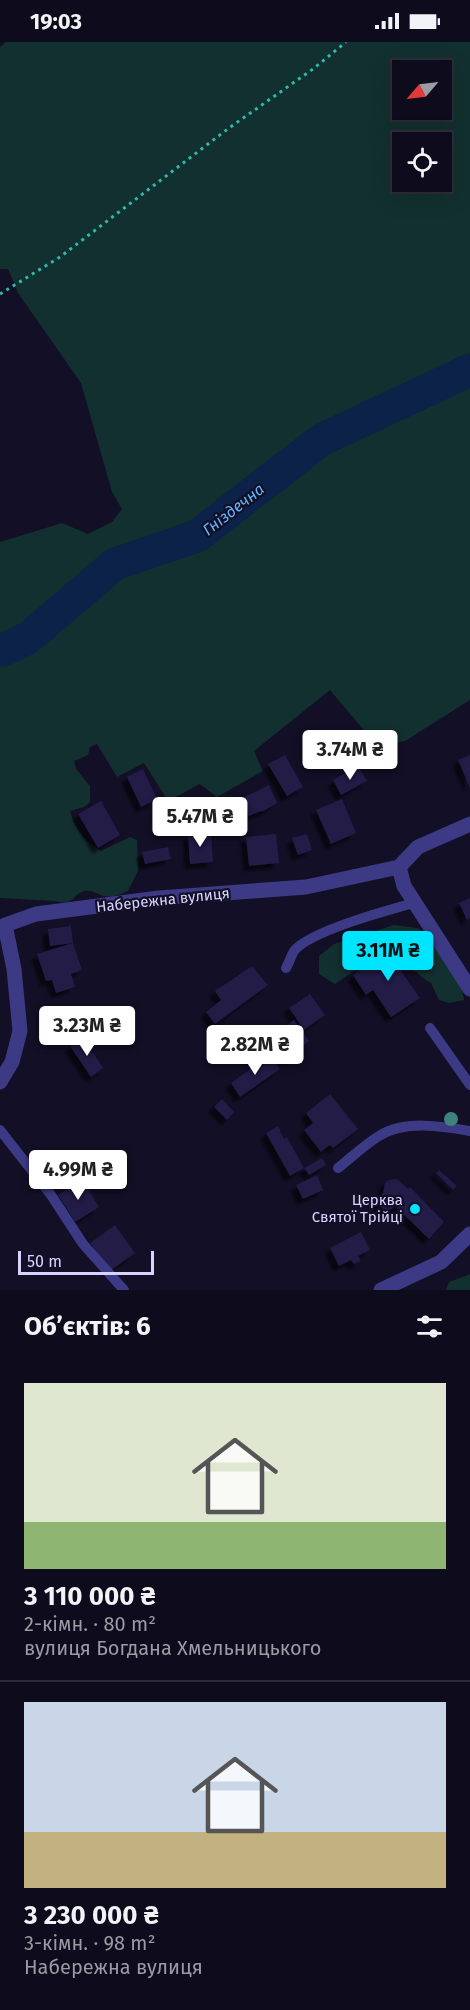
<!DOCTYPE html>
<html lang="uk">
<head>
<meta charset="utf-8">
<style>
  body { margin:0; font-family:"Fira Sans",sans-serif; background:#1c1929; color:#f1f3f6; height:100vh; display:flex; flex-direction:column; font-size:22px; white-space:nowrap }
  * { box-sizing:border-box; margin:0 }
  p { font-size:20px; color:#9b9ba3 }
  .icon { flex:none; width:33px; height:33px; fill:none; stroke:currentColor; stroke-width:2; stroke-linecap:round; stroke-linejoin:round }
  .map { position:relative; height:1248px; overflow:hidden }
  .panel { display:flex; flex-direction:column; background:#0e0b1c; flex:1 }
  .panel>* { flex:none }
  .needle { width:39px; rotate:242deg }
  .controls { position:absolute; left:392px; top:18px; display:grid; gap:12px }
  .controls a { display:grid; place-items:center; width:60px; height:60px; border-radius:0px; background:#0e0b1c; box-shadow:0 6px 24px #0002,0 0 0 2px #2e2b3b; font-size:30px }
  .scale { position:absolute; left:18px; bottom:15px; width:136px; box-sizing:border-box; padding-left:6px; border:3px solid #d9d4ff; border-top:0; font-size:16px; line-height:21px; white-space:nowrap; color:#d9d4ff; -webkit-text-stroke:4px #130f26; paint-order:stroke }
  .price { position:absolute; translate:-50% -51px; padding:0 14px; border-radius:6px; background:#fff; color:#222; font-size:20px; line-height:39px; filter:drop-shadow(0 2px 3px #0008) }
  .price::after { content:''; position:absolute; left:50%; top:36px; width:18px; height:14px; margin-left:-9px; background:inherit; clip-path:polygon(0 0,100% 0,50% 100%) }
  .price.active { background:#00e5ff; color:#111 }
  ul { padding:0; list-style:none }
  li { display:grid; align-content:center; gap:12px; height:318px; padding:0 24px }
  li+li { border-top:2px solid #2e2b3b }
  li span { display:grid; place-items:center; height:186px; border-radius:0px; color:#555 }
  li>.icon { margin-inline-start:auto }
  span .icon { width:108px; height:108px; fill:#fffc; stroke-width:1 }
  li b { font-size:26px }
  h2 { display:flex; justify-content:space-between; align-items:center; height:72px; padding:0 24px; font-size:26px }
  .status { display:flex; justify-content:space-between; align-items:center; height:42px; padding:0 30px; background:#0e0b1c; direction:ltr }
  .status svg { height:16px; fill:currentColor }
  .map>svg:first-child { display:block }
  .green { fill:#12302f; fill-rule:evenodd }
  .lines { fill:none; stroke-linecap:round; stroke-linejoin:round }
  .river { stroke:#0c2248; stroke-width:33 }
  .building { fill:#241b47; filter:url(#shadow) }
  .path { stroke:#2fb8b0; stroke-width:3; stroke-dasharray:3 4.5; stroke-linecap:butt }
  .lane { stroke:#3d3a85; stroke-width:10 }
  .street { stroke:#3d3a85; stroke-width:15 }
  .tree { fill:#3d827b }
  .poi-dot { fill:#00e5ff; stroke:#130f26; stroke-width:2 }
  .labels { text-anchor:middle; stroke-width:4.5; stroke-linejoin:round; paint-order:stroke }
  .street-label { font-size:15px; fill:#d9d4ff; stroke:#130f26 }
  .poi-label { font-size:15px; fill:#d9d4ff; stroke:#130f26; text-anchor:end }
  .water-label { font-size:16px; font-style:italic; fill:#62b6ff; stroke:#130f26 }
</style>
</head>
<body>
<div class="status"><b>19:03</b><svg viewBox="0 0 49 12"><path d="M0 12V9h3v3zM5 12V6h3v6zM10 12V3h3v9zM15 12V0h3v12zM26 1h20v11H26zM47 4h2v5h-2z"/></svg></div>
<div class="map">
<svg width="470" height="1248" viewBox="0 0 470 1248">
  <defs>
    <filter id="shadow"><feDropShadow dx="-5.5" dy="5.5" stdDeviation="1.5" flood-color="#0009"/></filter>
  </defs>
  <rect width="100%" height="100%" fill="#130f26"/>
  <path class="green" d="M6,0H470V658L405,699L378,705L330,648L254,709L263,729L217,755L200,742L168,759L144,721L117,735L97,702L90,705L88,713L74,719L76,727L90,744V760L84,765L70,769C76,790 83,797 101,809L130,795L137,798L138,829L128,849C121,852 112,856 104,854C98,853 93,848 85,849C71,852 77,864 55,859L0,856V500L62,481L88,492L112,480L122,467L112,450L81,341L18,251L8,227H0V5ZM402,28H441V68H402ZM402,100H441V140H402Z
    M394,883L418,886L450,911L462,947L464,958L449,961L439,958L431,941C420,936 400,914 390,904L335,942L319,932V914L334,902Z
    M470,1232V1248H446L449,1240Z"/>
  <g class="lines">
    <path class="river" d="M0,607L3,608L28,596L115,522L197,494L321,398L470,328"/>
  </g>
  <path class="building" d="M285,713L303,745L287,754L268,722Z
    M470,713V746L458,718Z
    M358,724L367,739L341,753L333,738Z
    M143,727L157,757L141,765L127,735Z
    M269,743L277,761L262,770L261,769L249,774L240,757Z
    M342,757L356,791L331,802L316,768Z
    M101,759L120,793L98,806L78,772Z
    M211,790L213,820L190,822L188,792Z
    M276,792L279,821L249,824L246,795Z
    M307,792L312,808L298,813L292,796Z
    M168,805L171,817L145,822L142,810Z
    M470,856V876L467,878L459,861Z
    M71,884L73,901L82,928L71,932L75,945L56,951L52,938L46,939L37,912L73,901L50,904L48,887Z
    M394,905L408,925L401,929L420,956L391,975L373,948L366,953L353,933Z
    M252,924L268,943L215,982L206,970L221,958L215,949Z
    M310,952L325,973L304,988L289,966Z
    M294,978L309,999L281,1020L265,999Z
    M83,995L103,1026L91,1035L70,1004Z
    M270,1013L280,1027L240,1055L231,1041Z
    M330,1052L358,1087L333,1106L330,1103L321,1110L304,1088L313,1081L306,1071Z
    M222,1057L234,1070L227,1078L214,1065Z
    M278,1084L284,1097L287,1095L304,1126L290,1134L266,1091Z
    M322,1116L326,1123L309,1133L304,1126Z
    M439,1128L457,1144L453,1148L436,1131Z
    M317,1133L323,1148L303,1157L296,1143Z
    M397,1137L408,1147L410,1145L444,1180L429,1197L395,1164L387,1171L375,1159L383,1151L385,1141L388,1138Z
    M82,1138L99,1165L75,1180L58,1153Z
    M115,1183L135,1211L110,1229L90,1201Z
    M361,1190L370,1208L358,1214L361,1219L354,1222L351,1218L339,1224L330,1206Z"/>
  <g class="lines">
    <path class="path" d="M0,252L60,215L229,86L313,27L346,0"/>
    <path class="lane" d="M286,926C289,921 291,914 294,909C310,889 388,868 414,861
      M430,986L470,1043
      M0,1088L51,1153L83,1202L124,1248
      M338,1126C351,1116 364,1103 379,1094C404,1078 442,1084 470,1089"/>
    <path class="street" d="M399,825L404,844L470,947
      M0,1040L12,1020L20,989L14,927L5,883L36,872L159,856L306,845L399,825L418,805L470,782
      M381,1248L441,1220L470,1192"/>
  </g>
  <circle class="tree" cx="451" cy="1077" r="7"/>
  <circle class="poi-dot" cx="415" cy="1167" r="6"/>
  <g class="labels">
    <g class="street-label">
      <text transform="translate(163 858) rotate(-6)" y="5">Набережна вулиця</text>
    </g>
    <g class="poi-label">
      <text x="403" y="1163">Церква<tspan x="403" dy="17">Святої Трійці</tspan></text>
    </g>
    <g class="water-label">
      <text transform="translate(233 467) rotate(-38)" y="6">Гніздечна</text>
    </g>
  </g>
</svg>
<div class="controls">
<a><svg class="needle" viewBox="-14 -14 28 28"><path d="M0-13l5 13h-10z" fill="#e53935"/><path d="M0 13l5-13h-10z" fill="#9b9ba3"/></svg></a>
<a><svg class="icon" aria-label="locate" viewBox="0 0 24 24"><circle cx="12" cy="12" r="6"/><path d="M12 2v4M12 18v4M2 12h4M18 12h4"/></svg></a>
</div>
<div class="scale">50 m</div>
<b class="price" style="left:350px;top:739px">3.74M ₴</b>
<b class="price" style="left:200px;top:806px">5.47M ₴</b>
<b class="price active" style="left:388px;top:940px">3.11M ₴</b>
<b class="price" style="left:87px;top:1015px">3.23M ₴</b>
<b class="price" style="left:255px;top:1034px">2.82M ₴</b>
<b class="price" style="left:78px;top:1159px">4.99M ₴</b>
</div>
<section class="panel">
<h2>Об’єктів: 6<svg class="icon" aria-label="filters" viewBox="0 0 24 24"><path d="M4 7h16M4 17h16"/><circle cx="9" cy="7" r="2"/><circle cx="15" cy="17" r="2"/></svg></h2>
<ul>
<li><span style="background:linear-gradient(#dfe7d0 75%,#8fb573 0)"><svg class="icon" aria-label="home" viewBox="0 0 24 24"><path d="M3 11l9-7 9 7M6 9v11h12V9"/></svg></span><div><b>3 110 000 ₴</b><p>2-кімн. · 80 m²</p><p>вулиця Богдана Хмельницького</p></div></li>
<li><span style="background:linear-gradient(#c9d6e8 70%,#c2b280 0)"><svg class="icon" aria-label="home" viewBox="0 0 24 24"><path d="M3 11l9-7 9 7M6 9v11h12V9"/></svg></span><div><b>3 230 000 ₴</b><p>3-кімн. · 98 m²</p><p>Набережна вулиця</p></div></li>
</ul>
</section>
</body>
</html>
